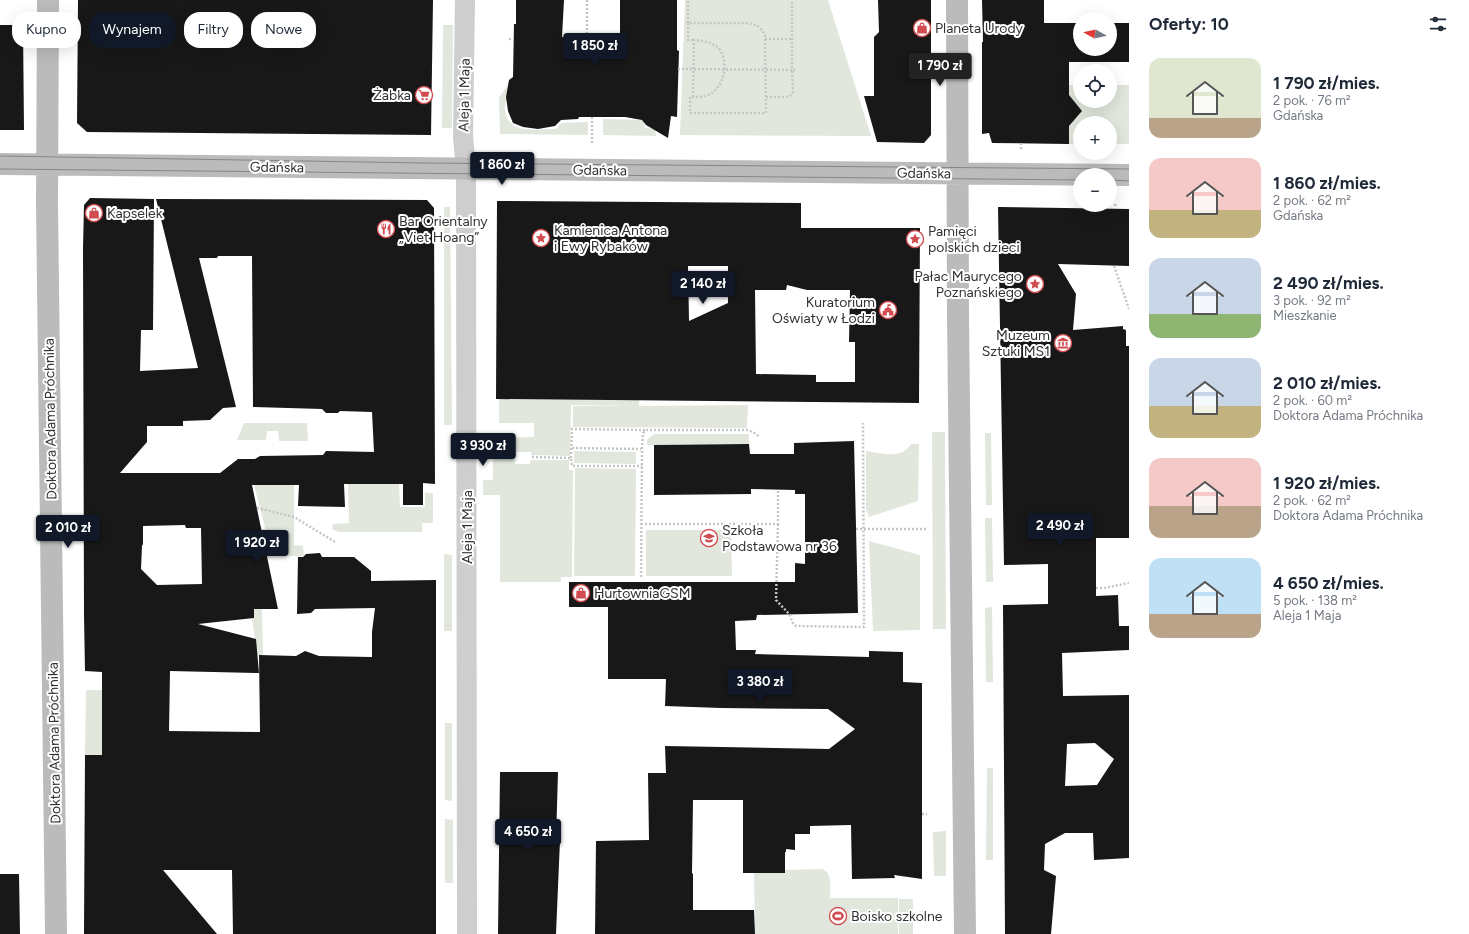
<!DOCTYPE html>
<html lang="pl">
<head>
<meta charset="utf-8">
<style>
  body { margin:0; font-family:Figtree,sans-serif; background:#f6f6f7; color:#1f2937; height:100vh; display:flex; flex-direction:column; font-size:15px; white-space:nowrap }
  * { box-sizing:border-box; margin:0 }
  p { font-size:13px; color:#747a83 }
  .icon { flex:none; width:22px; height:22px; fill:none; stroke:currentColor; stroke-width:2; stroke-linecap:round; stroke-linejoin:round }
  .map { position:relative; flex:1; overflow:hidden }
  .panel { display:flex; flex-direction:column; background:#fff; width:340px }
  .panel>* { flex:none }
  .top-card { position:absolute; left:12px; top:12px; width:380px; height:36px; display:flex; gap:8px }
  .needle { width:26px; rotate:278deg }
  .tools { position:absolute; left:1073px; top:12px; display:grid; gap:8px }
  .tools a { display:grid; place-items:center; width:44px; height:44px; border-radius:50%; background:#fff; box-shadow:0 4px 16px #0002; font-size:20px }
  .price { position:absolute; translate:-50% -34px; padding:0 9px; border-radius:4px; background:#111827; color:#fff; font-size:13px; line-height:26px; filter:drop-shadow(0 1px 2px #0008) }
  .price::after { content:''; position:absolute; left:50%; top:24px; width:12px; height:9px; margin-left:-6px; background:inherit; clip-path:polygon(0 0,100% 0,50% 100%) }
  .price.on { background:#222; color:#fff }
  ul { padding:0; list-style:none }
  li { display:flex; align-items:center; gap:12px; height:100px; padding:0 20px }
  li span { display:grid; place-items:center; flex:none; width:112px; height:80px; border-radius:12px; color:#555 }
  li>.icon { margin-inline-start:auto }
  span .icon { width:48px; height:48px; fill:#fffc; stroke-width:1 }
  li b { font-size:17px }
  h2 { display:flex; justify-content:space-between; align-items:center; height:48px; padding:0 20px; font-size:17px }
  .chip { padding:0 14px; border-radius:16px; background:#fff; box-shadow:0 4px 16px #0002; font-size:14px; line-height:36px }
  .chip.on { background:#111827; color:#fff }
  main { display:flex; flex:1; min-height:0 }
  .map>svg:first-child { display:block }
  .green { fill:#e1e7dc }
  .building { fill:#181818; fill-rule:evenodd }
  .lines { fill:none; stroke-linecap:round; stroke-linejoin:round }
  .path { stroke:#c5c5c5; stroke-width:2.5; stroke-dasharray:2 2; stroke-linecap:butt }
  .street { stroke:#cecece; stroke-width:20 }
  .secondary { stroke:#bbb; stroke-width:22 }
  .tram { stroke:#868686; stroke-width:1 }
  .labels { text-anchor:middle; stroke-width:4; stroke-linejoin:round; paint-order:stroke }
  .poi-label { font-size:14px; fill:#313131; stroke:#fff; text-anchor:start }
  .street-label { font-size:14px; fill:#313131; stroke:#fff }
</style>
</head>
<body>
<main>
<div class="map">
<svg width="1129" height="934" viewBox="0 0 1129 934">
  <rect width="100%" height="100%" fill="#fff"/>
  <path class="green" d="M685,0H828L871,136L680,135Z
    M443,25H453L452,128H442Z
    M1069,85H1080V101H1110V85H1129V144H1110V123H1080V144H1069V121L1074,120L1080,114C1080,106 1077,103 1069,101Z
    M507,86C507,89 509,92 508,95C507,100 504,104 505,110C507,135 539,129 556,129L561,123L588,122V135L500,134L499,98Z
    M603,119L644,120L645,128H655L656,136L603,135Z
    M444,207H450L452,425H444Z
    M499,399L639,400V406L748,405L747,428L573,427V406H631L571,405L570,456L531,455V452H516L515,464H530L531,460H569V470H573L572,577H561V582H500V495H483V480H493V459H483V444L499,443L500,438L534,437V423H499Z
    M244,423H307L308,441H279L278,431H267L266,440H237Z
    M932,432H945L946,629H933Z
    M985,433H991L992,505H986Z
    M654,434H749V444L647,445V440Z
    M911,444H919L918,501L869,517L866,509V451C882,453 901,460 911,444Z
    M574,451L636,452V464L574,463Z
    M575,468L636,469L635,576H574Z
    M348,484H399L400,507H425V493H433V523H422V532H339L332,529L333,524L349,523Z
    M254,485H294V545L303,546L304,556H256L239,536L266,531Z
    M985,518H992L993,582H986Z
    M646,530H731L732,576H646Z
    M869,541L920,555V630L873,631Z
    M444,554L452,555V631H444Z
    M992,607L993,682H986L985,608Z
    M251,609H262L263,655H257Z
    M86,690H102V755H85Z
    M445,723H452V801L445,800Z
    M987,768H993V860H986Z
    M445,819L453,820V883H445Z
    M946,831V876H934L933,832Z
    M822,869C833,873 830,888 830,898H898V934H755L754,873H785V870Z
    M899,899H913V934H899Z"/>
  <path class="building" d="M78,0H433L431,135L87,132L77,123Z
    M516,0H564L562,37H594L620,49V0H677V50L679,51L677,117L671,116L668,138L646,125L642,120L625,117H579L578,119L561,120L555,126L538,129L523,127L513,123L508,111L506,97L509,80L513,77L514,24H516Z
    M878,0H931V135L924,143L877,142L864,96H874V37L879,32Z
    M982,0H1044V23H1080V49H1110V23H1129V62H1069V95L1082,111L1069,126V144L992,143L989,133L982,134V42H983Z
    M0,25H23L24,130H0Z
    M90,198L154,199L153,330H141L140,371L198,368L156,199L427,200L434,208L435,484L423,483V505H403V484H344L345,507L298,506L299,485H252L278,609H254V618L198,624L256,639L259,673L170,671L169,731L260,732L259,655L296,656L305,651L319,656L372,657V632L375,608L315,609L311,613L297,614L298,557H303L306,554L320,553L322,557H354L371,571V581L436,580V934H233L232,870H163L217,934H84L85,755H102V672L85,671L84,615L83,248L84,205ZM218,256H252L253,407L322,409L326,413H338L340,411L372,412L374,452L326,451L323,455L260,456L255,459H238L220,473H120L147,442V426H183V421L210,420L223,408L236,407L199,258H217ZM185,525L186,528H201L202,584L157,585L141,569L142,546L143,544V526Z
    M497,201L801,203V228H920L919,403L496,399ZM688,266H728V303L689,321ZM787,285L807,290H850L849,342H855V382H816V375L756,374L755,290H786Z
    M998,207L1129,209V266L1058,264L1076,294L1073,330L1123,326V329L1126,330V346H1129V538H1096V596L1118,595L1119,626H1129V650L1062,653L1063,696L1129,695V858L1094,860L1093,833H1065L1045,844L1044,870L1056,876L1051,934H1005L1003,605L1048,604V564L1004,565ZM1095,743L1114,759L1097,785L1065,786L1067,744Z
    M854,441L858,613L757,615L756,620L735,621L736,650H756L755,654L869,657V651L903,652V682L922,683V879L894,875L895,878L852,879L851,825L810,826V834H795V850L786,849V852H785V873H743V800H693L692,873L693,874V910H754L755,934H595L596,841L649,840L648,773H666L665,746L829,749L855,729L828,709L721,708L665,706L666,679H608V607H569V582H795V563L805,564V494H795V490L751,489V494L654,495V445L749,444L750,454H794V443Z
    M500,772H558L556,840H560L556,934H498Z
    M0,874H19L20,934H0Z"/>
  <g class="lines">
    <path class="path" d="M587,0V37
      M688,23V0
      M509,39H514
      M765,39H793
      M678,69L792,70V0
      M693,97L694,40C703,41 714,42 720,50C729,64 724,84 712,93C706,97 697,97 690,97V113H766L765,35C760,26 756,24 746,23H688V40H694
      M766,97H788L791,95L793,92L792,70H796
      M592,117V145
      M1021,149V143
      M1115,204L1116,209
      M1114,266L1129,309
      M572,448L641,449
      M532,457L571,458L572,466H642
      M571,458L572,429L645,430
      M257,508L294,517L335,542
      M641,524H778V489
      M778,524L776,600L790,615L792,622L796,626L864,627L863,423
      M856,529H927
      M641,577L642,449L643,433L647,430H747L753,432L760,437
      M1096,588H1104L1129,583
      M922,814H927"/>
    <path class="street" d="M465,0L463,137L466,169L467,934"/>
    <path class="secondary" d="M48,0L47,204L56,934
      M957,0L958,315L965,934
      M0,164L1129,175"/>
    <path class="tram" d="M0,156L424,163L1129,169
      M0,169L1080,180
      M1110,180L1129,181"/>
  </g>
  <defs>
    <g id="shop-ring" transform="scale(0.9)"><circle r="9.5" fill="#fff" stroke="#d14b4f" stroke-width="1.5"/><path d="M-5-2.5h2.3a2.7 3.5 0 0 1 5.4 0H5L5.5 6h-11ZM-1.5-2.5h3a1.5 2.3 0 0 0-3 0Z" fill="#d14b4f"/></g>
    <g id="supermarket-ring" transform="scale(0.9)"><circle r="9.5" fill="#fff" stroke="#d14b4f" stroke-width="1.5"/><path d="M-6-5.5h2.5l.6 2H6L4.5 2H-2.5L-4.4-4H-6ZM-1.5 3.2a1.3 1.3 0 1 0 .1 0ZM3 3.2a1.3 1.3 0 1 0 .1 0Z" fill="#d14b4f"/></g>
    <g id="restaurant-ring" transform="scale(0.9)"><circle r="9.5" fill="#fff" stroke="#d14b4f" stroke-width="1.5"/><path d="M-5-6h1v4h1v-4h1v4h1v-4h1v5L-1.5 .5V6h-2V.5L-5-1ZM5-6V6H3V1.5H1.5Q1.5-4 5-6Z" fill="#d14b4f"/></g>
    <g id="sight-ring" transform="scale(0.9)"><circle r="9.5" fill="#fff" stroke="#d14b4f" stroke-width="1.5"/><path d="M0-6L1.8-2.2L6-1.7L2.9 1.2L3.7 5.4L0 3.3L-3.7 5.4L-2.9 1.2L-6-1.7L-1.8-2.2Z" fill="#d14b4f"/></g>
    <g id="civic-ring" transform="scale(0.9)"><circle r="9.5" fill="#fff" stroke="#d14b4f" stroke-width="1.5"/><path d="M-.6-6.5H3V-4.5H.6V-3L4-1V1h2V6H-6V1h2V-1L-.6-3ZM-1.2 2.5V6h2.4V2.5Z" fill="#d14b4f"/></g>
    <g id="museum-ring" transform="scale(0.9)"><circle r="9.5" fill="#fff" stroke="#d14b4f" stroke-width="1.5"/><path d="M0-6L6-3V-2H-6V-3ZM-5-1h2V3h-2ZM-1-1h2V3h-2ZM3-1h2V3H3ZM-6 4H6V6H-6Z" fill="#d14b4f"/></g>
    <g id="school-ring" transform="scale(0.9)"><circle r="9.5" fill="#fff" stroke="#d14b4f" stroke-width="1.5"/><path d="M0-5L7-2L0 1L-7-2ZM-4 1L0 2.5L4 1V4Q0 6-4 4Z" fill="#d14b4f"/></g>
    <g id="stadium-ring" transform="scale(0.9)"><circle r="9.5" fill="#fff" stroke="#d14b4f" stroke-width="1.5"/><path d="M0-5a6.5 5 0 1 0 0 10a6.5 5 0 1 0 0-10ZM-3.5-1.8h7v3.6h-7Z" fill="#d14b4f"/></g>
  </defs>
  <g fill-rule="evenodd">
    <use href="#shop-ring" x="922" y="28"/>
    <use href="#supermarket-ring" x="424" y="95"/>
    <use href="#shop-ring" x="94" y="213"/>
    <use href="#restaurant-ring" x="386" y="229"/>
    <use href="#sight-ring" x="541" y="238"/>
    <use href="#sight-ring" x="915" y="239"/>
    <use href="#sight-ring" x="1035" y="284"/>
    <use href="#civic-ring" x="888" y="310"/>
    <use href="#museum-ring" x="1063" y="343"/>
    <use href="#school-ring" x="709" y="538"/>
    <use href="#shop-ring" x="581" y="593"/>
    <use href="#stadium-ring" x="838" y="916"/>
  </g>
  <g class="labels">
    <g class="poi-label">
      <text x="935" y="33">Planeta Urody</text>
      <text x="411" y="100" text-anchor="end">Żabka</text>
      <text x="107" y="218">Kapselek</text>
      <text x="399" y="226">Bar Orientalny<tspan x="399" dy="16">„Viet Hoang”</tspan></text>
      <text x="554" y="235">Kamienica Antona<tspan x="554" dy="16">i Ewy Rybaków</tspan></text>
      <text x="928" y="236">Pamięci<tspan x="928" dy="16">polskich dzieci</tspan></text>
      <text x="1022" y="281" text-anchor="end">Pałac Maurycego<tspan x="1022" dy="16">Poznańskiego</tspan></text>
      <text x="875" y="307" text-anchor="end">Kuratorium<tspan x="875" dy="16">Oświaty w Łodzi</tspan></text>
      <text x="1050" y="340" text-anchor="end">Muzeum<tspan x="1050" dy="16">Sztuki MS1</tspan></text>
      <text x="722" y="535">Szkoła<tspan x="722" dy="16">Podstawowa nr 36</tspan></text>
      <text x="594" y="598">HurtowniaGSM</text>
      <text x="851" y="921">Boisko szkolne</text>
    </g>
    <g class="street-label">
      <text transform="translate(464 95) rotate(-89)" y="5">Aleja 1 Maja</text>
      <text transform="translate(277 167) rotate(1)" y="5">Gdańska</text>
      <text transform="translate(600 170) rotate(1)" y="5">Gdańska</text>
      <text transform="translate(924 173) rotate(1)" y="5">Gdańska</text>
      <text transform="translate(50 419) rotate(-91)" y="5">Doktora Adama Próchnika</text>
      <text transform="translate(467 527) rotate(-90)" y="5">Aleja 1 Maja</text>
      <text transform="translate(54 743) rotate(-91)" y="5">Doktora Adama Próchnika</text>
    </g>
  </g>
</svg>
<div class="tools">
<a><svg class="needle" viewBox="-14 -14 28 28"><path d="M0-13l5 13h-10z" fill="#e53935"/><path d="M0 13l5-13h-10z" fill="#747a83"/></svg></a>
<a><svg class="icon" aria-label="locate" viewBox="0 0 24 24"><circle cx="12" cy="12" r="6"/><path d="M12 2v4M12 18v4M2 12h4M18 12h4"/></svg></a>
<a>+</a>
<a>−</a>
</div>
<b class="price" style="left:595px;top:67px">1 850 zł</b>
<b class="price on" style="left:940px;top:87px">1 790 zł</b>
<b class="price" style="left:502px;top:186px">1 860 zł</b>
<b class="price" style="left:703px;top:305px">2 140 zł</b>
<b class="price" style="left:483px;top:467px">3 930 zł</b>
<b class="price" style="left:1060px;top:547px">2 490 zł</b>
<b class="price" style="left:68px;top:549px">2 010 zł</b>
<b class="price" style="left:257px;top:564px">1 920 zł</b>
<b class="price" style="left:760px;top:703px">3 380 zł</b>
<b class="price" style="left:528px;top:853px">4 650 zł</b>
<div class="top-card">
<a class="chip">Kupno</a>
<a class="chip on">Wynajem</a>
<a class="chip">Filtry</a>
<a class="chip">Nowe</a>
</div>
</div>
<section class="panel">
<h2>Oferty: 10<svg class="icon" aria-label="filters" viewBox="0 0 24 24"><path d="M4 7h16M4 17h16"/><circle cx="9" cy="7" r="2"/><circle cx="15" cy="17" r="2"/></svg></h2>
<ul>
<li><span style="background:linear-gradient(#dfe7d0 75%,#b9a48a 0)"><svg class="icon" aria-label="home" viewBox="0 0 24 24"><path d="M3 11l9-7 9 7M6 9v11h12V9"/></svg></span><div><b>1 790 zł/mies.</b><p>2 pok. · 76 m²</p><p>Gdańska</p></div></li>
<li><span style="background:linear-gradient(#f6c9c9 65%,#c2b280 0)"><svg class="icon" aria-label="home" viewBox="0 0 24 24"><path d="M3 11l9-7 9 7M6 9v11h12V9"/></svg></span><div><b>1 860 zł/mies.</b><p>2 pok. · 62 m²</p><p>Gdańska</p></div></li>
<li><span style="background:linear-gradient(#c9d6e8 70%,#8fb573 0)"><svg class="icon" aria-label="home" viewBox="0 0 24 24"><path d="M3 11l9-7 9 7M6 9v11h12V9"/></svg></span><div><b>2 490 zł/mies.</b><p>3 pok. · 92 m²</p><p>Mieszkanie</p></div></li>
<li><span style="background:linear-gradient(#c9d6e8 60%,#c2b280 0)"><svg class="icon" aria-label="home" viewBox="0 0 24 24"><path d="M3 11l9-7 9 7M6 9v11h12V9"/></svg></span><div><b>2 010 zł/mies.</b><p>2 pok. · 60 m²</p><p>Doktora Adama Próchnika</p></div></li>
<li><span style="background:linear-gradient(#f6c9c9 60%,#b9a48a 0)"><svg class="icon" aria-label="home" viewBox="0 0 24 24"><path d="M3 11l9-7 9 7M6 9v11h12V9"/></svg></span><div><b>1 920 zł/mies.</b><p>2 pok. · 62 m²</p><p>Doktora Adama Próchnika</p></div></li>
<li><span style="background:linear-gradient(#bfe0f5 70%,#b9a48a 0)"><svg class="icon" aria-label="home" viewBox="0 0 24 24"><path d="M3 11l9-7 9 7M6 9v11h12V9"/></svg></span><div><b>4 650 zł/mies.</b><p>5 pok. · 138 m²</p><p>Aleja 1 Maja</p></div></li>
</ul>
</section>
</main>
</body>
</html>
